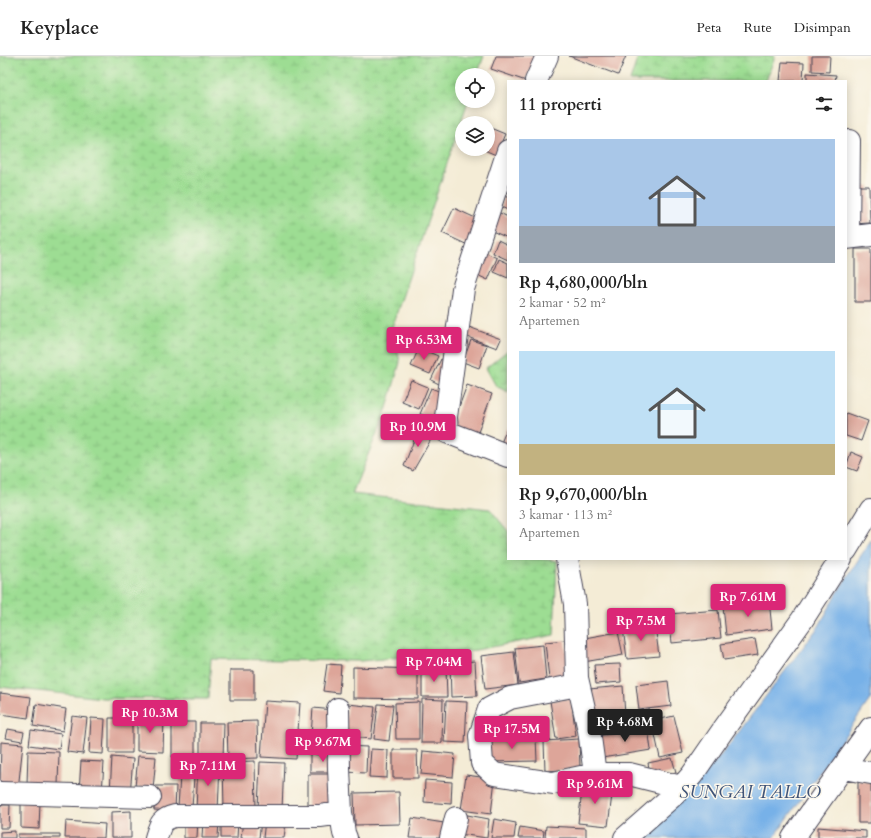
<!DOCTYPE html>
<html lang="id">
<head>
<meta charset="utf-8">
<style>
  body { margin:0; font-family:Cardo,serif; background:#f2f2f2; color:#222; height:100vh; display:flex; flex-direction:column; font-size:15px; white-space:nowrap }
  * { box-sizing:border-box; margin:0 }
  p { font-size:13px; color:#767676 }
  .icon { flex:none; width:22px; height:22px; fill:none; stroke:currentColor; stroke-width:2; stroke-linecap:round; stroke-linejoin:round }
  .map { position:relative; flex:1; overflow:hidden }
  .side { position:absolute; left:507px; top:24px; width:340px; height:480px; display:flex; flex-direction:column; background:#fff; border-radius:0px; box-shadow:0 2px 10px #0003 }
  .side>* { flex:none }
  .buttons { position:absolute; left:455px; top:12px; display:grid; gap:8px }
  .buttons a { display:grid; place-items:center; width:40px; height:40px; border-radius:50%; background:#fff; box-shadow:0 2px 10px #0003; font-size:20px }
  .price { position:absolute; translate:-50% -34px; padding:0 9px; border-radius:4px; background:#db2777; color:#fff; font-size:13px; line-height:26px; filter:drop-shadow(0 1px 2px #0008) }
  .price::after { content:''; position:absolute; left:50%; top:24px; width:12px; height:9px; margin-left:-6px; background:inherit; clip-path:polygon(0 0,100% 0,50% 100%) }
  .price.current { background:#222; color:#fff }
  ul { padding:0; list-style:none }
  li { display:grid; align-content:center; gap:8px; height:212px; padding:0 12px }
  li span { display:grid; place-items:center; height:124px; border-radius:0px; color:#555 }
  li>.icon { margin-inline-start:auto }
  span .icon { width:72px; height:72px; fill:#fffc; stroke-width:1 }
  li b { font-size:17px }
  h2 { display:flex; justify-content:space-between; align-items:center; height:48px; padding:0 12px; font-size:17px }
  header { display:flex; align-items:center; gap:24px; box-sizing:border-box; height:56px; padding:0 20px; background:#fff; border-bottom:1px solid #e0e0e0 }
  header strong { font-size:19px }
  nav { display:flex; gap:22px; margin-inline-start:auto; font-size:14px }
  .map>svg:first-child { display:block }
  .wetland { fill:url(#wetland-marsh); stroke:#608067 }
  .water { fill:#77b1e8; stroke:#4c6a92 }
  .building { fill:#dda599 }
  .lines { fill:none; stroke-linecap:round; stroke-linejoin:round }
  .minor-casing { stroke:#424052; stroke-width:24 }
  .minor { stroke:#fff; stroke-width:22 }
  .labels { text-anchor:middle; stroke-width:3; stroke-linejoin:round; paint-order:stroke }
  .water-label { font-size:18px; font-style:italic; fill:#405478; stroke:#fbf7ec }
</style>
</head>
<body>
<header>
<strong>Keyplace</strong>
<nav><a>Peta</a><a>Rute</a><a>Disimpan</a></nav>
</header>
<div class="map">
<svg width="871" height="782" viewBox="0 0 871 782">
  <defs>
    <pattern id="wetland-marsh" width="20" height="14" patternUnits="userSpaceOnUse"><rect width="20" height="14" fill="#9ddd93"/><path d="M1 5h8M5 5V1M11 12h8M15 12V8" fill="none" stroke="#87bd80"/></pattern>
  </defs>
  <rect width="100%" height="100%" fill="#fbf7ec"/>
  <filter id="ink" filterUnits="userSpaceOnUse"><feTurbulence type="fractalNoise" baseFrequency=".025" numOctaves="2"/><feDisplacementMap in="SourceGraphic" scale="8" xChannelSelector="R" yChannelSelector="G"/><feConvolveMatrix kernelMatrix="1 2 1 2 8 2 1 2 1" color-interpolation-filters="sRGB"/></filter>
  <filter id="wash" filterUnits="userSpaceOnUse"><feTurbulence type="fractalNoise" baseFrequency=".012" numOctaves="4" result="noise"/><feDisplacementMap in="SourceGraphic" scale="16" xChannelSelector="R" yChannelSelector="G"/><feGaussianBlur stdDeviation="0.9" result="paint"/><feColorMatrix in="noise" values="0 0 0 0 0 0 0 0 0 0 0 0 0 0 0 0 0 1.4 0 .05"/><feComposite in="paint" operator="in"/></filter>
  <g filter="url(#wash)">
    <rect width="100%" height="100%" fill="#f4ecd6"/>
    <path class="wetland" d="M0,0H484L477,19H462V45H468L392,271L400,306L387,352L352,438L490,453L508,475V503H542L557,505L554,579L476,594L361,605L211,603L208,643L103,642L0,631Z
      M638,0H775L766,25H630Z
      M508,294V336L496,330L486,312Z"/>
    <path class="water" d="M871,484V642L774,782H642L693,731L726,693L819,570L840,532Z"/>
    <g id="blocks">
      <path class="building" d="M496,0H536L526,25L491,13Z
        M569,0H626L618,19Z
        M812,0H830L829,16L812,15Z
        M782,6L804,7L803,25H780Z
        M807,17L836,19L835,25H807Z
        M488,71L505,78L496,99L482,93H488Z
        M851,130H869L870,167L853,168Z
        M508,133V154L501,151Z
        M454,152L484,166L472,191L442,177Z
        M500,157L508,161V182L492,175Z
        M498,184L508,189V204L493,197Z
        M855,193H871V246H855Z
        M484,196L497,202L488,224L475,218Z
        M499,203L508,207V222L494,216Z
        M469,271L501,283L497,292L465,280Z
        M471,284L487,289L479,312L463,306Z
        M419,292L438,300L430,318L411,310Z
        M441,303L453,309L443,330L431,324Z
        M411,324L428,331L419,353L402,346Z
        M467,329L492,338L477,379L452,370Z
        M431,332L446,338L436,364L420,358Z
        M846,357L868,365L861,385L846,380Z
        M508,370V398L498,394Z
        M419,371L434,378L413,415L404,410Z
        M851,396L863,401L857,415L846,411Z
        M769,544L772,573L726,579L723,550Z
        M718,554L721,582L672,587L669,558Z
        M655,569L659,600L627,603L623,572Z
        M618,576L623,599L584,606L579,583Z
        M755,583L758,599L724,604L721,588Z
        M565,584L569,621L549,623L545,586Z
        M543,589L546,623L519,627L515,592Z
        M514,596L518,629L485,633L481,600Z
        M475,605L477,640L451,641L450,607Z
        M327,608L341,609L339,637L323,635Z
        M620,608L621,626L596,628L594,609Z
        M353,611L418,613V643L353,642Z
        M422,612H446L447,641H422Z
        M230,614H254V644H230Z
        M668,625L671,650L639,654L636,629Z
        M623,630L625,659L591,662L589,633Z
        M0,637L31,641L28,662L0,658Z
        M571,642L576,680L556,683L550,645Z
        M422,643L443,644L442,687H421Z
        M265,645L300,647L296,703L261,701Z
        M446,645L467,646L465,687L444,686Z
        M419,646V683H396L395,647Z
        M36,648L66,653L63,675L33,670Z
        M348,648L375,651L371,683L344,680Z
        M378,648L393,649L389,685L374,683Z
        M313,652L334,654L331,694L310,693Z
        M72,660L87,662L83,698L67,696Z
        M674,660L683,697L660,702L652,665Z
        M137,661H164L163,696L137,695Z
        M91,662L105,663L103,698L89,697Z
        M109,662H132V697H109Z
        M257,665L258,702L228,703L227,666Z
        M172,666H195V701H172Z
        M200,667H224L223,703L200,702Z
        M648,672L651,694L602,702L598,680Z
        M8,673L24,676L22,685L6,682Z
        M31,674L61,678L59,693L29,689Z
        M536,681L537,705L489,706L488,682Z
        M579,683L580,713L545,715L544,685Z
        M1,686L23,688L18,734L0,732Z
        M346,690L367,691L366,717L345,716Z
        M371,693L388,694L387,722L369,721Z
        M393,694H417L418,722H393Z
        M28,695L59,696L58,730L27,729Z
        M423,695L455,698L453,721L421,718Z
        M310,698L336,699V716H310Z
        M138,700L156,701L153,733L135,731Z
        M112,701L133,703L130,738L110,736Z
        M672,702L676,716L651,722L648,707Z
        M181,704L195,705L192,752L178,751Z
        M81,705L104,706L102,737L79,736Z
        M255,705L256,754H224L223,706Z
        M260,706L284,707L282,753H258Z
        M198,707L220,708L218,755L196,754Z
        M308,718H334V755L308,754Z
        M466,719L495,723L491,758L461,754Z
        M425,724L452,726L451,748L424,746Z
        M858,724L871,726V767H858Z
        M583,727L613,731L608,770L578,767Z
        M155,730H176L175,755L154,754Z
        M399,736L400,768L355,769L354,737Z
        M21,745L40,746L39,773L21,772Z
        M0,749H10L9,772H0Z
        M131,755V782H111V756Z
        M462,758L489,763L487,782L459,778Z
        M184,761L198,762L197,782H184Z
        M412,762L444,767L442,782H409Z
        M203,763L219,764L218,782H202Z
        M243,763L261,765L259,782H241Z
        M494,763L516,767L514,782H491Z
        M221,764L238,765L237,782H221Z
        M265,764L286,767L284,782H263Z
        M66,765L105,768L104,782H65Z
        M546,770L586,772V782H545Z
        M520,771L544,775L543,782H518Z
        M818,771L866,775V782H818Z
        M15,775V782H0V776Z
        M18,778H60V782H18Z"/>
    </g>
  </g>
  <g filter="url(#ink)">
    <use href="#blocks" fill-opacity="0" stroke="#424052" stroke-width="1"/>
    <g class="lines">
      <g class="minor-casing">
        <path id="minor" d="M536,25L547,0
          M508,95L463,233L446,361L447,376L508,400
          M848,181L849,85
          M846,182L871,179
          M846,494L871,453
          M567,503L575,548L577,622L589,674L595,718H629L681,731
          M578,629L510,642L489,653L480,680L482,707L494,718L553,727L595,718
          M338,653L339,712L341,757
          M843,712L871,717
          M0,737L150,741
          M156,782C160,769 161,763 175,760H320L341,757L344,777L346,782
          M451,782L456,762
          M625,782L676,737L692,719L723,674L802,564L841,503
          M793,782L871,672"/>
      </g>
      <use href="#minor" class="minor"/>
    </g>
  </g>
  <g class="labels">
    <g class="water-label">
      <text x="750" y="742">SUNGAI TALLO</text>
    </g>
  </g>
</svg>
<div class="buttons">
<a><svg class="icon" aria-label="locate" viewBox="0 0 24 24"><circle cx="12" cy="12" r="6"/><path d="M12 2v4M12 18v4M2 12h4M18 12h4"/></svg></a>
<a><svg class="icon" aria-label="layers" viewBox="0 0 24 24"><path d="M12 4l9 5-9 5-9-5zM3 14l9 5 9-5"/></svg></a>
</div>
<b class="price" style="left:424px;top:305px">Rp 6.53M</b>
<b class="price" style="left:418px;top:392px">Rp 10.9M</b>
<b class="price" style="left:748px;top:562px">Rp 7.61M</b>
<b class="price" style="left:641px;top:586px">Rp 7.5M</b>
<b class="price" style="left:434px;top:627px">Rp 7.04M</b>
<b class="price" style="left:150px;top:678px">Rp 10.3M</b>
<b class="price current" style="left:625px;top:687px">Rp 4.68M</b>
<b class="price" style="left:512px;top:694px">Rp 17.5M</b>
<b class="price" style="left:323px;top:707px">Rp 9.67M</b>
<b class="price" style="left:208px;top:731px">Rp 7.11M</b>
<b class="price" style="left:595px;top:749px">Rp 9.61M</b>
<section class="side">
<h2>11 properti<svg class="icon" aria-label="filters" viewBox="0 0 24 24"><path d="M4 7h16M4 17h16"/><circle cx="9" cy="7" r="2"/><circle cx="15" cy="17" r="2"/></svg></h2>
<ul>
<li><span style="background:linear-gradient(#a9c7e8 70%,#9aa5b1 0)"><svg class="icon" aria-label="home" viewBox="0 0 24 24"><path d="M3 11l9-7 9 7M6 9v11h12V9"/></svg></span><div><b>Rp 4,680,000/bln</b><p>2 kamar · 52 m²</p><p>Apartemen</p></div></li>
<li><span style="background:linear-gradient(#bfe0f5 75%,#c2b280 0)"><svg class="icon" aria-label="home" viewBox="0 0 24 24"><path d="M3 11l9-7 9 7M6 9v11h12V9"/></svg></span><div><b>Rp 9,670,000/bln</b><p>3 kamar · 113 m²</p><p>Apartemen</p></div></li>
</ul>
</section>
</div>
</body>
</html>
